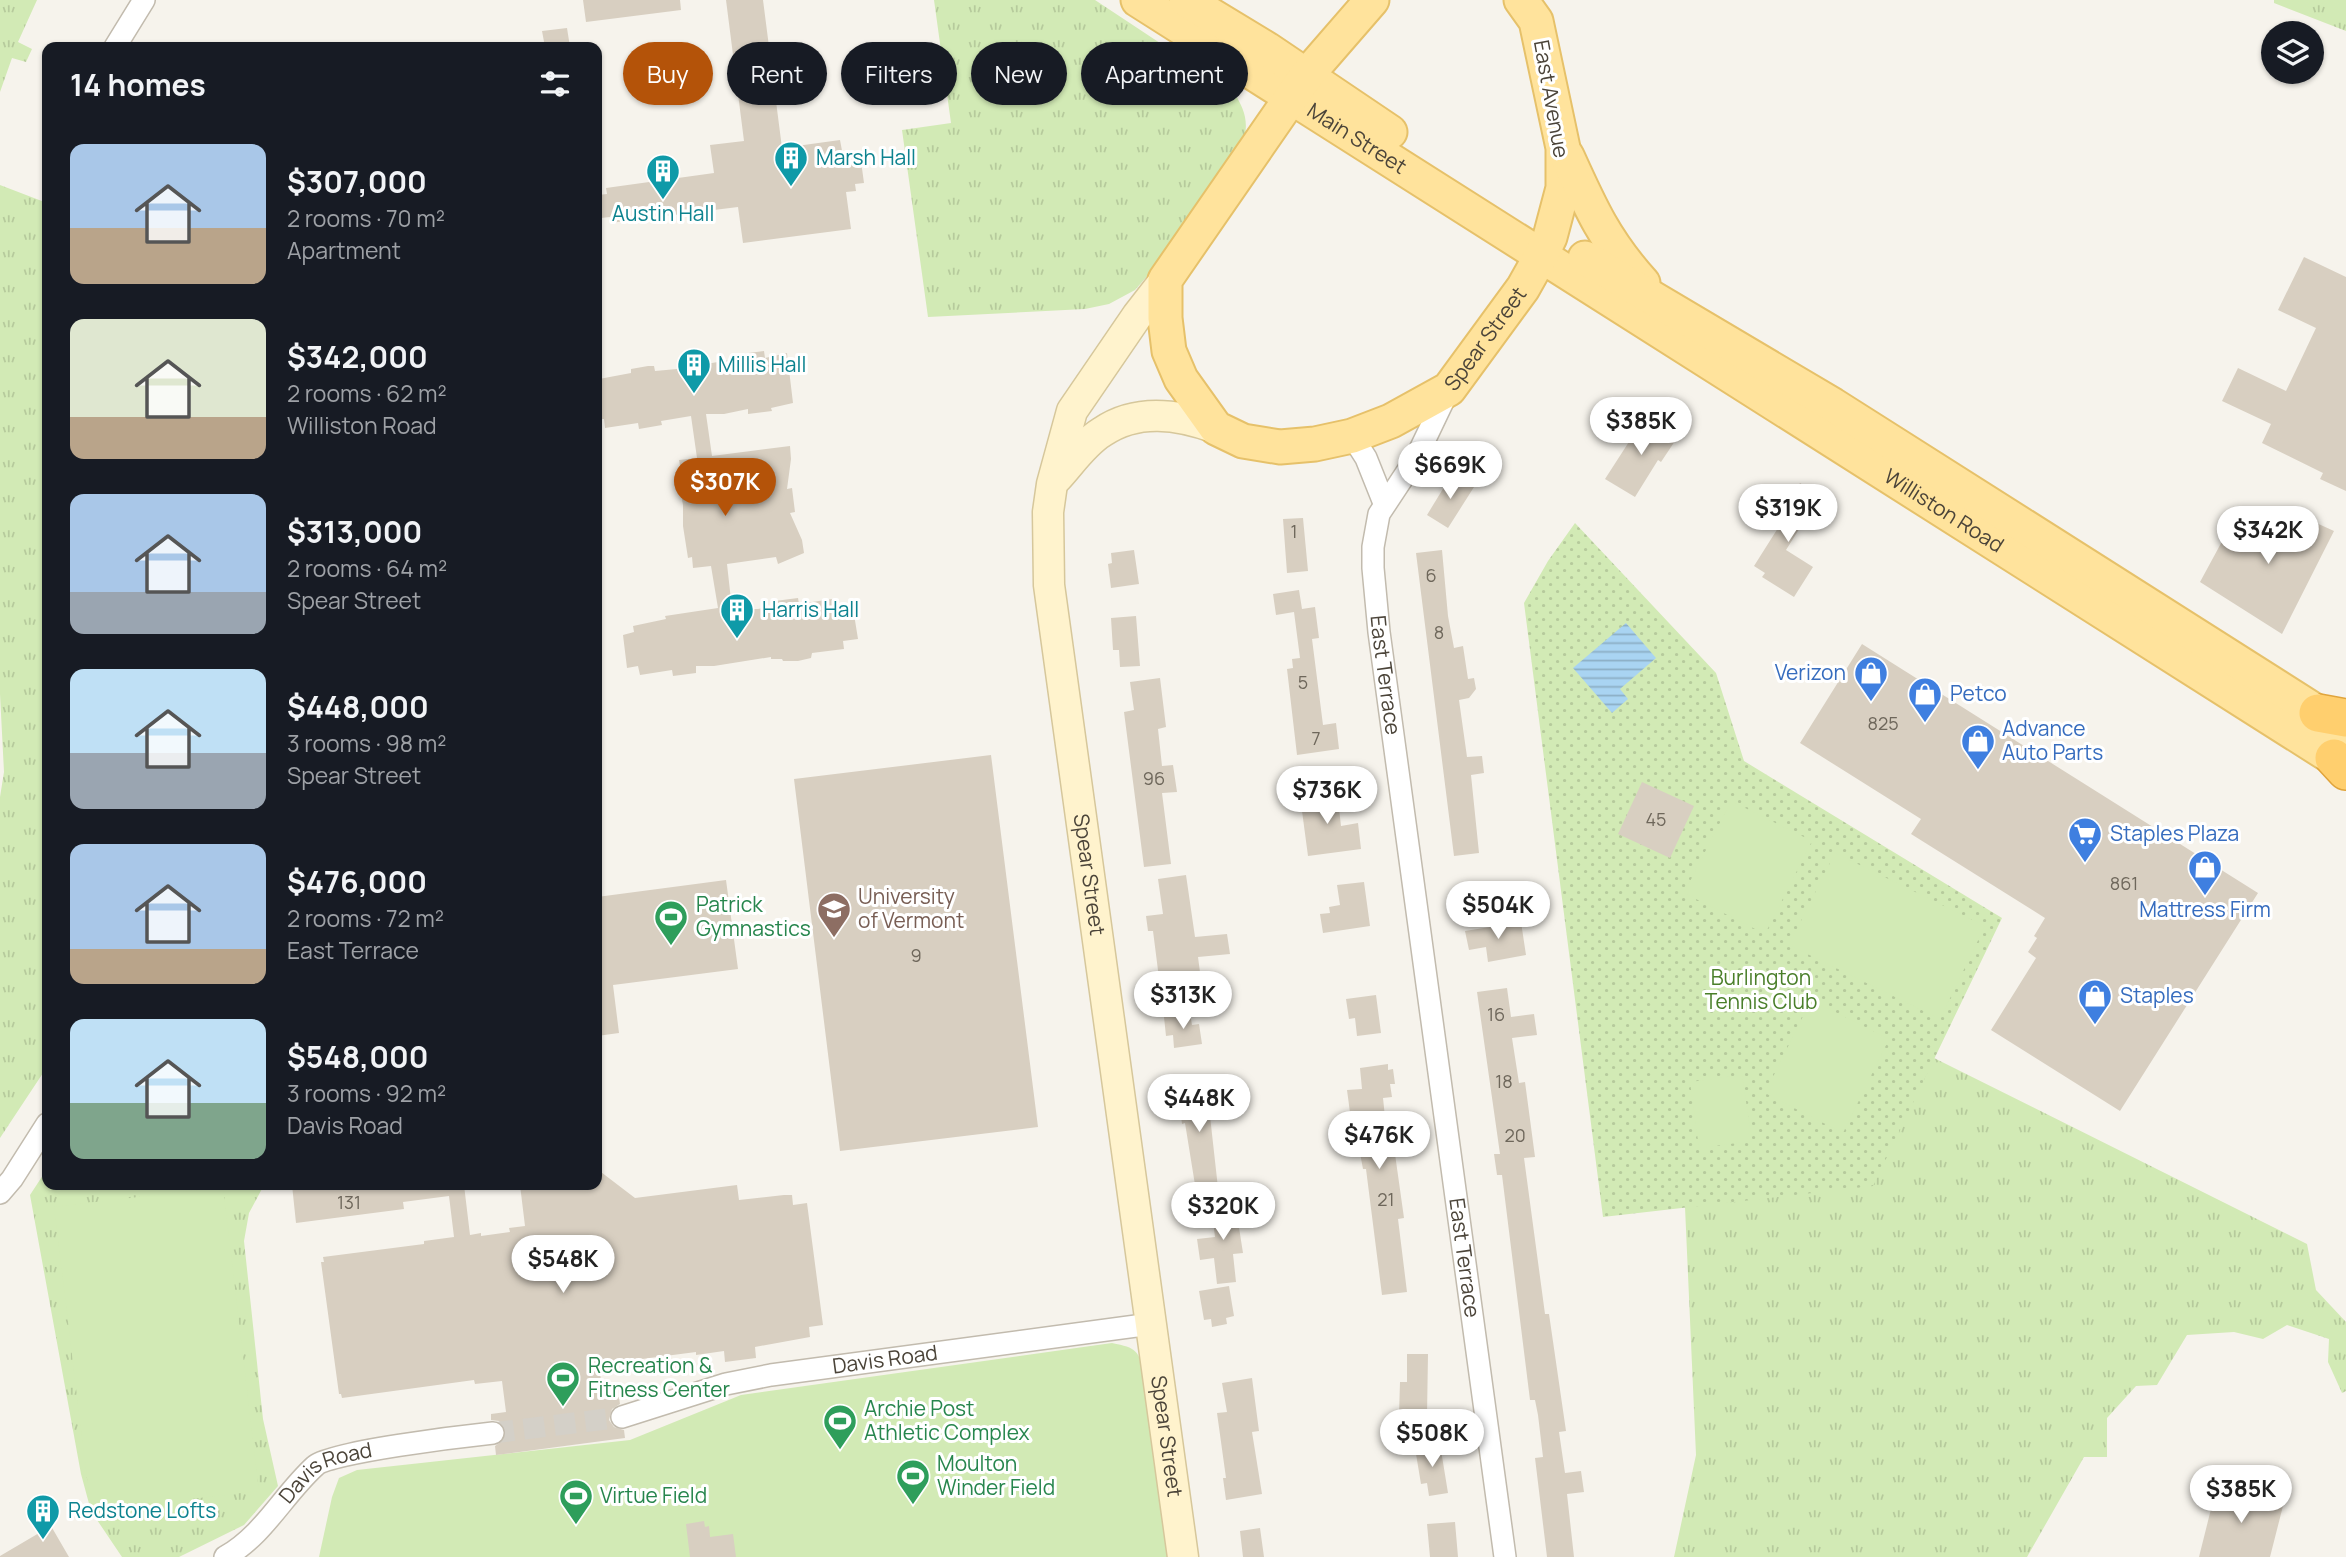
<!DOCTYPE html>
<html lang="en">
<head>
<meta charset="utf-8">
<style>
  body { margin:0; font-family:Manrope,sans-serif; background:#242831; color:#f1f3f6; height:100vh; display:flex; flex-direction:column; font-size:26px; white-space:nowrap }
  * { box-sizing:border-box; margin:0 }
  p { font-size:23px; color:#9ea1a6 }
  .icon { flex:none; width:38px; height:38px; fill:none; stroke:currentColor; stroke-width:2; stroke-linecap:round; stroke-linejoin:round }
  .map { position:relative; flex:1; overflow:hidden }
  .panel { position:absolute; left:42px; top:42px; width:560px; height:1148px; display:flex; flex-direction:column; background:#171b24; border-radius:14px; box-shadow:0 2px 5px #0004 }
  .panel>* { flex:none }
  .banner { position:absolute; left:623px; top:42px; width:665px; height:63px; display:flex; gap:14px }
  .buttons { position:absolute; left:2261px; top:21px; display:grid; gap:14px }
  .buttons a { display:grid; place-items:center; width:63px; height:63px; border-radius:50%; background:#171b24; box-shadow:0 2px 5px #0004; font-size:35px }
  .price { position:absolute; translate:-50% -60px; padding:0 16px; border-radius:24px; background:#fff; color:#222; font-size:23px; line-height:46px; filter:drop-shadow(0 2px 4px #0008) }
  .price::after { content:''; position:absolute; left:50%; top:42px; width:21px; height:16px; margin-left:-10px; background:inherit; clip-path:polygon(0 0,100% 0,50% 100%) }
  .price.active { background:#b45309; color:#fff }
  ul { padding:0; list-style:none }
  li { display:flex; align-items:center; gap:21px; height:175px; padding:0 28px }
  li span { display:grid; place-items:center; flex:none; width:196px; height:140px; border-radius:14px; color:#555 }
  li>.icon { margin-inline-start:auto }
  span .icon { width:84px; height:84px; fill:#fffc; stroke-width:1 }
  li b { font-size:30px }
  h2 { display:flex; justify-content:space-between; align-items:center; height:84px; padding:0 28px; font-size:30px }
  .tag { padding:0 24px; border-radius:32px; background:#171b24; box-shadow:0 2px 5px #0004; font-size:24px; line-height:63px }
  .tag.active { background:#b45309; color:#fff }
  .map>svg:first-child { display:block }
  .grass { fill:url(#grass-tufts) }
  .park { fill:url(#park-dots) }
  .garden { fill:#d2eab5 }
  .water { fill:url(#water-rules) }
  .building { fill:#d8cfc1 }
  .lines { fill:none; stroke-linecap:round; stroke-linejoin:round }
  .minor-tunnel { stroke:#d4d0c8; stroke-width:21; stroke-dasharray:21 10; stroke-linecap:butt }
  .minor-casing { stroke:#c2bbae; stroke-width:24 }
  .secondary-casing { stroke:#d6c79b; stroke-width:33 }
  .primary-casing { stroke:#e6c16a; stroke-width:37 }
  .motorway-casing { stroke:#e0a43c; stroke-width:40 }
  .minor { stroke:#fff; stroke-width:21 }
  .secondary { stroke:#fff3cd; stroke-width:30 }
  .primary { stroke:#ffe39c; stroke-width:33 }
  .motorway { stroke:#ffcf6e; stroke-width:37 }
  .labels { text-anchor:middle; stroke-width:6; stroke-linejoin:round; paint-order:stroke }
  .number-label { font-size:18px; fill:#6e675b }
  .street-label { font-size:21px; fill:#4b4439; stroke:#fff }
  .culture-label { font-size:21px; fill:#0d838f; stroke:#fff; text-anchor:start }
  .shop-label { font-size:21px; fill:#366cbe; stroke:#fff; text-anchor:start }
  .education-label { font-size:21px; fill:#785e54; stroke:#fff; text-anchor:start }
  .leisure-label { font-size:21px; fill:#27864d; stroke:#fff; text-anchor:start }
  .park-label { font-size:21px; fill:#4a7f2a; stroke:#fff }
</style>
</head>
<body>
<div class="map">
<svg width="2346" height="1557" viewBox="0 0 2346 1557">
  <defs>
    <pattern id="grass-tufts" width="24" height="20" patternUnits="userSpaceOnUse" patternTransform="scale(1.75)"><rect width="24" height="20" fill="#d2eab5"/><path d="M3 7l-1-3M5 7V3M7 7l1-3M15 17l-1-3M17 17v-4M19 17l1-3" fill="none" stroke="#b6ca9c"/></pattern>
    <pattern id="park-dots" width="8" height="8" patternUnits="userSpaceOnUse" patternTransform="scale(1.75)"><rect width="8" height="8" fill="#d2eab5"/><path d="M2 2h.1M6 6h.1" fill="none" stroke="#b6ca9c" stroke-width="1.8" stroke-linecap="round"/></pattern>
    <pattern id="water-rules" width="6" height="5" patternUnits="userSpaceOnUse" patternTransform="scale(1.75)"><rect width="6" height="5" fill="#a9d4f2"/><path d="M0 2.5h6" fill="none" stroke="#8caec5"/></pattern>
  </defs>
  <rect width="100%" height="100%" fill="#f6f3ec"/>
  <path class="grass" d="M0,0H37L18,42L32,49L26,62L12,58L0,92Z
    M934,0H1095L1234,92C1243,108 1248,117 1245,136L1156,266L1135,290L1109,304L1085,309L928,317L902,130L951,123Z
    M2274,0H2346V31L2274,3Z
    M0,185L47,203L45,278L47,322V1067L0,1138V797L4,772L0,694Z
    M1934,1058L2307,1244L2316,1290L2346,1322V1391L2342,1393L2328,1362L2329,1339L2287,1325L2263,1339L2234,1332L2187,1335L2157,1385L2136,1386L2107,1418V1457H2084L2027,1557H1674L1696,1455L1685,1207L1690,1169Z
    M47,1169V1185H264L249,1213L244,1241L263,1419L278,1486L244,1525L179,1557H122L91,1511L81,1474L30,1195Z"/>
  <path class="park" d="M1575,523L1716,673L1744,761L2002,918L1873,1186L1603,1217L1524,603L1548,561Z"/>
  <path class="garden" d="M1731,801L1812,841L1765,934L1684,893Z
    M1835,853L1985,926L1940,1019L1789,945Z
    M1811,1000L1889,1039L1843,1133L1765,1093Z
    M1742,1075L1752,1141L1699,1148L1690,1082Z
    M223,1187L259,1491L91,1511L54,1207Z
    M1112,1343C1137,1348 1138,1350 1145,1374L1169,1557H319L332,1497L339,1478L357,1470L630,1440L741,1395Z"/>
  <path class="water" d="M1626,623L1656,658L1620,689L1628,699L1612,713L1573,668Z"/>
  <path class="building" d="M583,0H680L681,10L586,22Z
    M726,0H763L782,148L840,140L843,156L852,155V162L861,161L864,183L855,184L856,191L846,192L851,229L743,243L738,207L610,223V217L601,218L598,195L607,194L606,188L714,173L710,145L744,141Z
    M567,28L570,47H545L542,31Z
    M2304,257L2346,277V491L2320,479L2323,473L2262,443L2271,424L2222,401L2238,368L2286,391L2316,328L2278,310Z
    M764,351L765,358L787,353L793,403L771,408L772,411L748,414V409L724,414H706L712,456L790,446L791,459L787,489L792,488L795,512L790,513L802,540L804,553L778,564L776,557L727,564L732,609H758L776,605L775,601L798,598L799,604L832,599L839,609L853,608L858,639L843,641L844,649L812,653L811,658L798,661H783L782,659H771V657L714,666H696V673L673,676L672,670L640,675L638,666L627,668L623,635L634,632L633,626L666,619L665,616L718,608L711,566L693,568L692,557L688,558L683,526V505L677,472L681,471L679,460L697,458L691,416L661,421L662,425L639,429L638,423L605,428L604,419H597V389L600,388L599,379L631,373V369L648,366H654L655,371L677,369L741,358V354Z
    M1645,417L1677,438L1661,462L1658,460L1635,497L1605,479Z
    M1452,474L1474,487L1448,528L1427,515Z
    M1800,483L1820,496L1786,550L1813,567L1794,597L1762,577L1765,573L1754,566L1778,528L1773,525Z
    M2279,506L2334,531L2282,634L2200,582L2232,523L2259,535Z
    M1303,518L1308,571L1287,573L1283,519Z
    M1134,550L1139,584L1111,588L1108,564L1112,563L1111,553Z
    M1442,550L1448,616L1454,648L1463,646L1468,679L1474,678L1476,689L1469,698L1459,700L1467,757L1482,756L1484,773L1471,775L1479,853L1454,856L1416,553Z
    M1299,590L1302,609L1315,607L1319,638L1312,639L1323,725L1336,723L1339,749L1297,755L1287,669L1293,668L1292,659L1300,658L1294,612L1276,615L1273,594Z
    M1136,616L1140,666L1120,667L1119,650H1113L1111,618Z
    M1862,644L2258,893L2120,1111L1991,1030L2036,958L2028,952L2037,938L2034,936L2045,918L1911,834L1921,819L1800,743Z
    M1160,678L1166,727L1158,729L1162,766L1173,765L1177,792L1162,793L1171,864L1144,867L1124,712L1134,710L1130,682Z
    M991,755L1038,1127L840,1151L794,779Z
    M1642,782L1694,806L1670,858L1618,834Z
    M1337,791L1341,826L1358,823L1361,849L1308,856L1300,796Z
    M1186,875L1195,937L1227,934L1230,954L1198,957L1201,980L1160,986L1153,931H1148L1146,916L1163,914L1158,879Z
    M726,880L738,969L613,985L619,1033L597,1036V897Z
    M1364,882L1370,926L1323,933L1320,914L1330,913L1329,907L1340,905L1337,885Z
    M1521,922L1526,955L1488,962L1486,947L1469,950L1465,931Z
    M1507,988L1511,1017L1534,1014L1537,1035L1512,1038L1519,1083L1525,1082L1535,1157L1524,1158L1545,1314H1549L1566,1431L1559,1432L1565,1473L1581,1471L1584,1492L1567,1494L1574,1557H1547L1535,1458L1543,1457L1538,1415L1535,1400H1530L1502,1175H1497L1494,1154H1500L1477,992Z
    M1376,995L1381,1033L1357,1036L1355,1018L1349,1019L1346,999Z
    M1190,1013L1192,1025L1199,1024L1202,1044L1174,1048L1173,1035L1166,1036L1164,1017Z
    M1388,1064V1070L1393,1069L1395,1084H1390L1392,1097L1383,1098L1389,1155L1395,1154L1404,1218L1398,1219L1407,1292L1382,1295L1366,1169H1363L1357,1137L1340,1138L1338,1122L1351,1120L1347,1090L1362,1089L1360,1068Z
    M1206,1080L1218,1188L1196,1191L1185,1123L1182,1124L1178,1093H1184L1182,1083Z
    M597,1169L635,1198L737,1185L739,1200L784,1195H792L793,1205L807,1203L823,1325L809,1327L810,1337L755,1347L756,1358L725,1362L724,1351L696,1355V1352L611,1363V1366L599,1367L604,1399L619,1397L620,1404L612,1409L609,1420L614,1427L624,1430L625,1438L496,1455L495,1446L505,1439L506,1431L499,1421L491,1420V1414L506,1412L502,1381L475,1384L474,1380L342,1398L341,1394H339L321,1262H324L323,1257L424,1244V1241L454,1237L449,1196L403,1202L404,1209L296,1223L292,1185H464L470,1235L481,1233V1236L510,1232L509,1228L525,1226L520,1185H597Z
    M1235,1202L1243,1253L1233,1254L1236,1282L1217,1284L1214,1258L1200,1260L1197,1239L1215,1237L1211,1205Z
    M1229,1286L1234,1316L1226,1318L1227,1324L1212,1327L1211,1319L1204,1320L1199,1291Z
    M1407,1354H1428L1427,1415H1399L1400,1382H1407Z
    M1252,1378L1259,1431L1252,1432L1262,1494L1226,1500L1223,1478H1226L1217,1413L1227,1412L1222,1383Z
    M1440,1444L1448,1493L1429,1496L1427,1483L1421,1484L1415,1448Z
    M2217,1485L2284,1502L2270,1557H2199Z
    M704,1521L705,1527L709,1526L710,1537L733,1534L736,1557H690L686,1524Z
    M1455,1522L1458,1557H1430L1427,1524Z
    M51,1526L69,1557H0V1556Z
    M1260,1528L1264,1557H1243L1240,1531Z"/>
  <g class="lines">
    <path class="minor-tunnel" d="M493,1433L622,1417"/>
    <g class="minor-casing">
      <g id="minor">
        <path d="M115,47L144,0"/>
        <path id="s1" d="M1449,389L1416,458L1379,514L1373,547V568L1379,632L1505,1557"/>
        <path d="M1352,436L1366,458L1384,503"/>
        <path d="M0,1193L12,1179L47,1124"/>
        <path id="s2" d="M622,1417L726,1384L771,1375L1151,1324"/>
        <path id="s3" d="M225,1557C264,1535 283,1495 315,1466C329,1452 465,1436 493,1433"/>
      </g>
    </g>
    <g class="secondary-casing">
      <g id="secondary">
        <path id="s4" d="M1165,280L1137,316L1072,411L1052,484L1048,512L1049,585L1183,1557"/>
        <path d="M1057,478C1071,463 1084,443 1102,432C1137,408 1178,414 1216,428"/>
      </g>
    </g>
    <g class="primary-casing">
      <g id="primary">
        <path id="s5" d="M1138,0L2346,766"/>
        <path d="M1186,0L1267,49L1390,132"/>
        <path id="s6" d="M1372,0L1306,76L1165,280V318L1169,351L1181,379L1216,428L1243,441L1280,447L1315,444L1352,436L1391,421L1449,389L1523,288L1541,256L1550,237L1563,188V148L1536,21L1521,0"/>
        <path d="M1567,156C1590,207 1605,241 1643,283"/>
        <path d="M1585,258L1833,405L2342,728"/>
      </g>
    </g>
    <g class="motorway-casing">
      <path id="motorway" d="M2318,713L2346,718
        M2334,758L2346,771"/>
    </g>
    <use href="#minor" class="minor"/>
    <use href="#secondary" class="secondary"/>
    <use href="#primary" class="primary"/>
    <use href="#motorway" class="motorway"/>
  </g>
  <defs>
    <g id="building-pin" transform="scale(1.75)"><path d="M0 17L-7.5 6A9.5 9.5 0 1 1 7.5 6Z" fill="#0f9aa8" stroke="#fff"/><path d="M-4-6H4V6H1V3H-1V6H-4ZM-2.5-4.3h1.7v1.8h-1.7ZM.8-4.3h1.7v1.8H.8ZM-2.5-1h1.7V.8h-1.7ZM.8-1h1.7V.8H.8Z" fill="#fff"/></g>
    <g id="shop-pin" transform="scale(1.75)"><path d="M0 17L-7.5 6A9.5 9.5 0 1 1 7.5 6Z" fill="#3f7fe0" stroke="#fff"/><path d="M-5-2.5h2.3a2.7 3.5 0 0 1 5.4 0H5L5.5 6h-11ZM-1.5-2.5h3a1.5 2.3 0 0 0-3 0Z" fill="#fff"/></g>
    <g id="supermarket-pin" transform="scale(1.75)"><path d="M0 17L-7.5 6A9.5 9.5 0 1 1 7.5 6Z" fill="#3f7fe0" stroke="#fff"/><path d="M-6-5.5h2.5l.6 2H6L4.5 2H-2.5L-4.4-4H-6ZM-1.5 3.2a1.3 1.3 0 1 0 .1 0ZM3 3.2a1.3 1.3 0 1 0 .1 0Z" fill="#fff"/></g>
    <g id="university-pin" transform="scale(1.75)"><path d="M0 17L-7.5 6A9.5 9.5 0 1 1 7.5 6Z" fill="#8d6e63" stroke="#fff"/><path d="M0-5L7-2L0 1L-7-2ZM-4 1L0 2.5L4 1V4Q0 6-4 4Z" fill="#fff"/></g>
    <g id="stadium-pin" transform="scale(1.75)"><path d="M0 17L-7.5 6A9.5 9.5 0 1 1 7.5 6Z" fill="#2e9e5b" stroke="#fff"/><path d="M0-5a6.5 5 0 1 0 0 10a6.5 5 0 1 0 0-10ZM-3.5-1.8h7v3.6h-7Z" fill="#fff"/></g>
  </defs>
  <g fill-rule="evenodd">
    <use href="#building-pin" x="791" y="158"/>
    <use href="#building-pin" x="663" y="171"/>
    <use href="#building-pin" x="694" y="365"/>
    <use href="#building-pin" x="737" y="610"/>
    <use href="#shop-pin" x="1871" y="673"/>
    <use href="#shop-pin" x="1925" y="694"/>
    <use href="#shop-pin" x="1978" y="741"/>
    <use href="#supermarket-pin" x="2085" y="834"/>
    <use href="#shop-pin" x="2205" y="867"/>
    <use href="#university-pin" x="834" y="909"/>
    <use href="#stadium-pin" x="671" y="917"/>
    <use href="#shop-pin" x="2095" y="996"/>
    <use href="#stadium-pin" x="563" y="1378"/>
    <use href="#stadium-pin" x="840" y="1421"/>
    <use href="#stadium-pin" x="913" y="1476"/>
    <use href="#stadium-pin" x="576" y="1496"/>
    <use href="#building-pin" x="43" y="1511"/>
  </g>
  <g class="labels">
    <g class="number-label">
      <text x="1294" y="538">1</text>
      <text x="1431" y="582">6</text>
      <text x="1439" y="639">8</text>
      <text x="1303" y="689">5</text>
      <text x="1883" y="730">825</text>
      <text x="1316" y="745">7</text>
      <text x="1154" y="785">96</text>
      <text x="1656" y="826">45</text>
      <text x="2124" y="890">861</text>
      <text x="916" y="962">9</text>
      <text x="1496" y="1021">16</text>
      <text x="1504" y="1088">18</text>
      <text x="1515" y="1142">20</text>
      <text x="1386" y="1206">21</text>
      <text x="349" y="1209">131</text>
    </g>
    <g class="street-label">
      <text transform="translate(1551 99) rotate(80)" y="7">East Avenue</text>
      <text dy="7" stroke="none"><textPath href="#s5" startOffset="259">Main Street</textPath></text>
      <text dy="7" stroke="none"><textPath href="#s6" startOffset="821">Spear Street</textPath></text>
      <text dy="7" stroke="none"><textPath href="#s5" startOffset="954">Williston Road</textPath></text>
      <text dy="7" stroke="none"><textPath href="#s1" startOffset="306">East Terrace</textPath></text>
      <text dy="7" stroke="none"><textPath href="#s4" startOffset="630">Spear Street</textPath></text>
      <text dy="7" stroke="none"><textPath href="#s1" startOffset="894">East Terrace</textPath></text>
      <text dy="7" stroke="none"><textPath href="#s2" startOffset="270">Davis Road</textPath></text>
      <text dy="7" stroke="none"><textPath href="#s4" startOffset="1197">Spear Street</textPath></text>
      <text dy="7" stroke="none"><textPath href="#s3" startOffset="135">Davis Road</textPath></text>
    </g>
    <g class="culture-label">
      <text x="816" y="165">Marsh Hall</text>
      <text x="663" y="221" text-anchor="middle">Austin Hall</text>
      <text x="718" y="372">Millis Hall</text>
      <text x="762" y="617">Harris Hall</text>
      <text x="68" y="1518">Redstone Lofts</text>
    </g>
    <g class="shop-label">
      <text x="1846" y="680" text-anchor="end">Verizon</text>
      <text x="1950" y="701">Petco</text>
      <text x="2002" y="736">Advance<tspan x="2002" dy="24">Auto Parts</tspan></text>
      <text x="2110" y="841">Staples Plaza</text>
      <text x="2205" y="917" text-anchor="middle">Mattress Firm</text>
      <text x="2120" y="1003">Staples</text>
    </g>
    <g class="education-label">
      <text x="858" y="904">University<tspan x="858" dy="24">of Vermont</tspan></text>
    </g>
    <g class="leisure-label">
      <text x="696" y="912">Patrick<tspan x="696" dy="24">Gymnastics</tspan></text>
      <text x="588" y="1373">Recreation &amp;<tspan x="588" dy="24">Fitness Center</tspan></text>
      <text x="864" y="1416">Archie Post<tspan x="864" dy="24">Athletic Complex</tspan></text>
      <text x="937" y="1471">Moulton<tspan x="937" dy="24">Winder Field</tspan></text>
      <text x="600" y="1503">Virtue Field</text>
    </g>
    <g class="park-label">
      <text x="1761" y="985">Burlington<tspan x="1761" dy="24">Tennis Club</tspan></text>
    </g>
  </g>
</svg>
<div class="buttons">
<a><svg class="icon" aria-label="layers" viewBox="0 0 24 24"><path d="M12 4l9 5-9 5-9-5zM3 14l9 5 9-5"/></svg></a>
</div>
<b class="price" style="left:1641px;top:457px">$385K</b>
<b class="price" style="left:1450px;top:501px">$669K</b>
<b class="price active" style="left:725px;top:518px">$307K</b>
<b class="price" style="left:1788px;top:544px">$319K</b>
<b class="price" style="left:2268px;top:566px">$342K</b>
<b class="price" style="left:1327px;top:826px">$736K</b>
<b class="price" style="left:1498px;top:941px">$504K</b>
<b class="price" style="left:1183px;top:1031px">$313K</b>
<b class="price" style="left:1199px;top:1134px">$448K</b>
<b class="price" style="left:1379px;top:1171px">$476K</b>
<b class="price" style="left:1223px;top:1242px">$320K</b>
<b class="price" style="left:563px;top:1295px">$548K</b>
<b class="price" style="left:1432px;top:1469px">$508K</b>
<b class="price" style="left:2241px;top:1525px">$385K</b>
<div class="banner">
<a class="tag active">Buy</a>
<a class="tag">Rent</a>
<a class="tag">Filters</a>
<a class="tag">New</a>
<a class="tag">Apartment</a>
</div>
<section class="panel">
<h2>14 homes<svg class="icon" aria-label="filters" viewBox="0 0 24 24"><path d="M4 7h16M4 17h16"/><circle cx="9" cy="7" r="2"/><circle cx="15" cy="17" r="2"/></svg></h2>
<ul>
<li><span style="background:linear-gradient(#a9c7e8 60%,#b9a48a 0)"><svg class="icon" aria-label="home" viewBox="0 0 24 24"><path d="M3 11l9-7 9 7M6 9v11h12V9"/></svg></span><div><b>$307,000</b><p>2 rooms · 70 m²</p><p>Apartment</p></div></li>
<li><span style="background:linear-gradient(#dfe7d0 70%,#b9a48a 0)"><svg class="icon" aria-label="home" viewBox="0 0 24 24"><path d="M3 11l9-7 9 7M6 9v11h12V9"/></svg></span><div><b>$342,000</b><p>2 rooms · 62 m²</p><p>Williston Road</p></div></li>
<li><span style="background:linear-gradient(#a9c7e8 70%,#9aa5b1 0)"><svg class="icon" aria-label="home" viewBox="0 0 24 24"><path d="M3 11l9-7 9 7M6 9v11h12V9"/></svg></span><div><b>$313,000</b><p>2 rooms · 64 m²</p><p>Spear Street</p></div></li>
<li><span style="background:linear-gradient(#bfe0f5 60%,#9aa5b1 0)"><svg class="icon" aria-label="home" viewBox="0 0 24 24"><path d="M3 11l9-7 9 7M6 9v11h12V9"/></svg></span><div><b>$448,000</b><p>3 rooms · 98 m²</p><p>Spear Street</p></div></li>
<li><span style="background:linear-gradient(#a9c7e8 75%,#b9a48a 0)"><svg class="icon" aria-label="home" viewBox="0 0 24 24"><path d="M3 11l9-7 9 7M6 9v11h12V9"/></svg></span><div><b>$476,000</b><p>2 rooms · 72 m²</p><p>East Terrace</p></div></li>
<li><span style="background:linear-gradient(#bfe0f5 60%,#7fa58c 0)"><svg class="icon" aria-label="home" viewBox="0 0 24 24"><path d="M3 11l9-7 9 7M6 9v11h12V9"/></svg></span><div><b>$548,000</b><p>3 rooms · 92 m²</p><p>Davis Road</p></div></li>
</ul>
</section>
</div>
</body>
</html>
